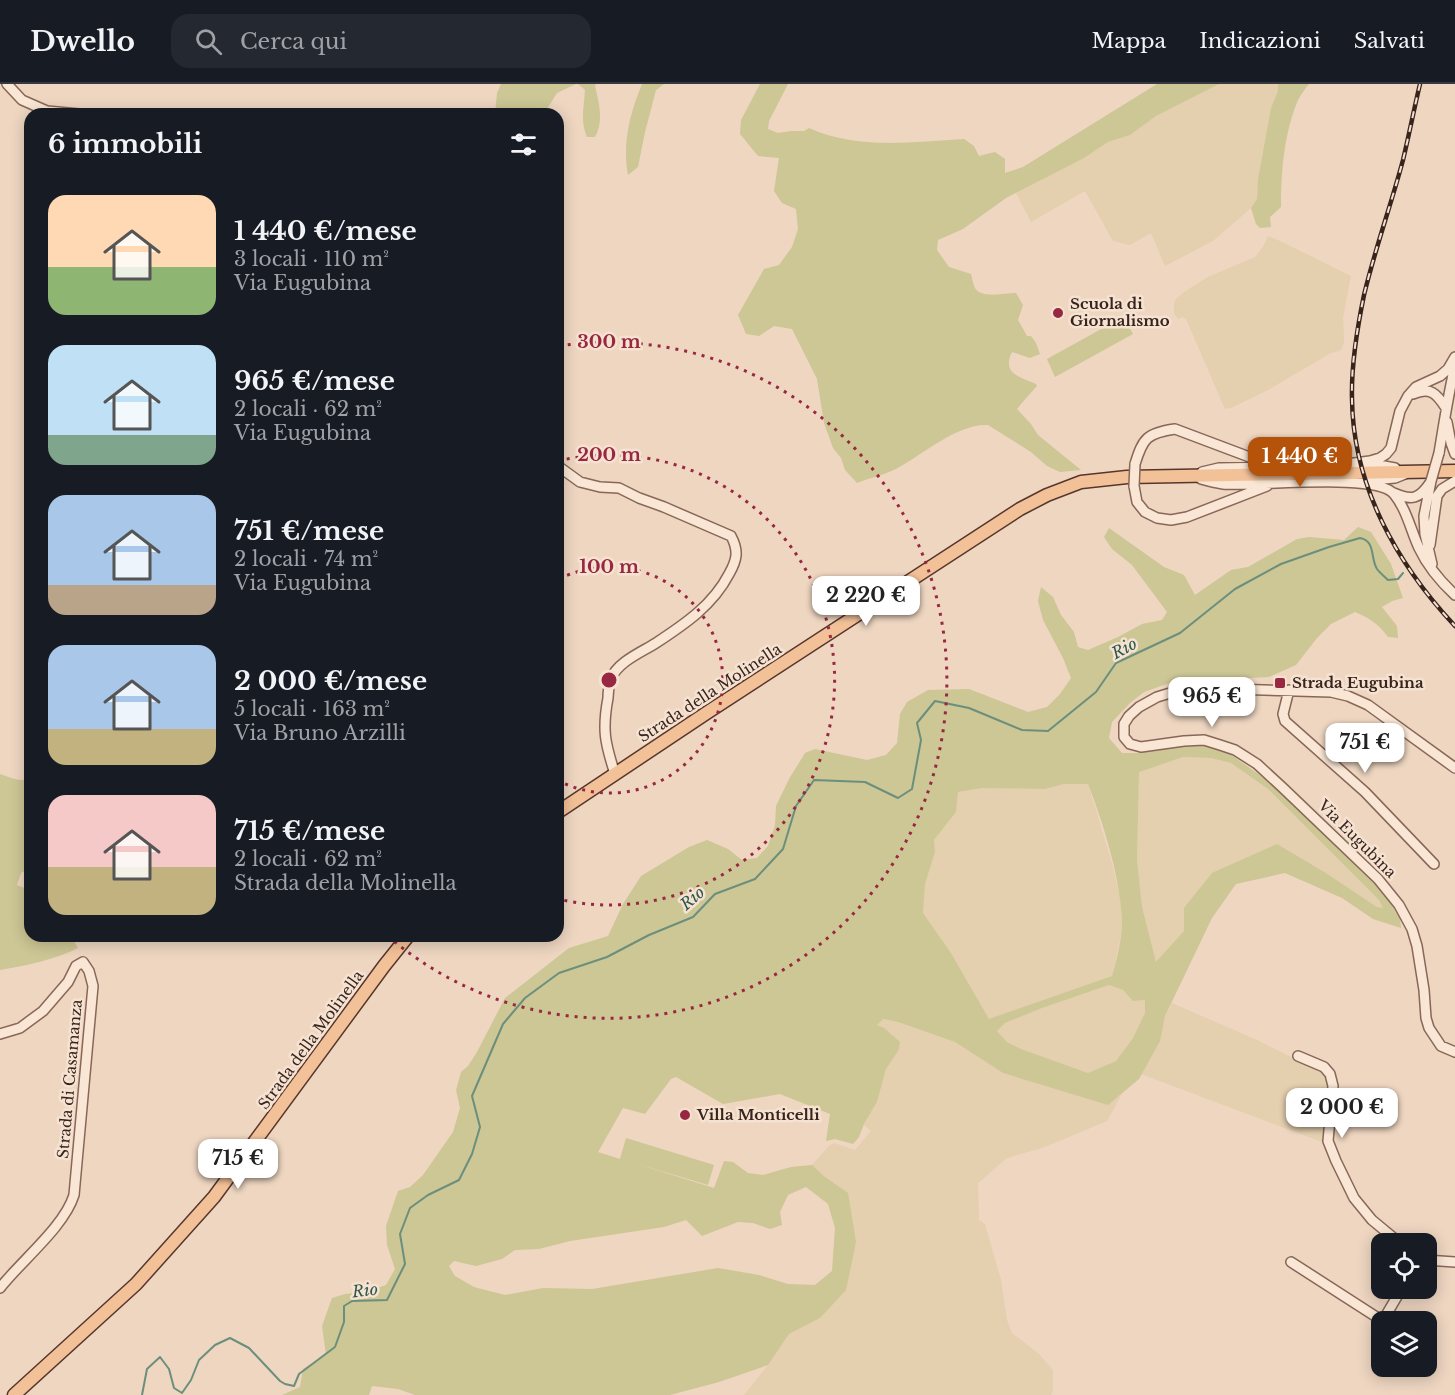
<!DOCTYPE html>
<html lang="it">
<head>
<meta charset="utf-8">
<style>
  body { margin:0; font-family:"Libre Baskerville",serif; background:#242831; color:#f1f3f6; height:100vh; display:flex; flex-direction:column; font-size:22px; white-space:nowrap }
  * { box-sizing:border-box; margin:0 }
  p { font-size:20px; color:#9ea1a6 }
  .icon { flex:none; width:33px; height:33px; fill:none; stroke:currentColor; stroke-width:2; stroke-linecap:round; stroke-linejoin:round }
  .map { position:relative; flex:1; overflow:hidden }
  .panel { position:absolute; left:24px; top:24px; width:540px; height:834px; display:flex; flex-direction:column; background:#171b24; border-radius:18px; box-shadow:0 3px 15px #0003 }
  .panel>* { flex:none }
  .controls { position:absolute; left:1371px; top:1149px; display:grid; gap:12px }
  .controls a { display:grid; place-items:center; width:66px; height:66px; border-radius:12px; background:#171b24; box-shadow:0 3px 15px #0003; font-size:30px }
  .price { position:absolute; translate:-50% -51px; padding:0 14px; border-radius:12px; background:#fff; color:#222; font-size:20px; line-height:39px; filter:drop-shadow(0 2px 3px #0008) }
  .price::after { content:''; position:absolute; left:50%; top:36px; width:18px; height:14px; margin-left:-9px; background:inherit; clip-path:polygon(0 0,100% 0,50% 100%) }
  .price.active { background:#b45309; color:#fff }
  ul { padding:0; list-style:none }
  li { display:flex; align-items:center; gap:18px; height:150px; padding:0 24px }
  li span { display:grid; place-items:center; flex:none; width:168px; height:120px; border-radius:18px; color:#555 }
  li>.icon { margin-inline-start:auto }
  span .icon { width:72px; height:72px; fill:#fffc; stroke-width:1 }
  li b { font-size:26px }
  h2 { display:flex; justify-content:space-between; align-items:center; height:72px; padding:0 24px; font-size:26px }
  header { display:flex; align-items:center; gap:36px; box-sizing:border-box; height:84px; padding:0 30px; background:#171b24; border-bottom:2px solid #363941 }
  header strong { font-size:28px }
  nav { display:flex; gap:33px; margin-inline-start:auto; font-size:21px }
  .search { width:420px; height:54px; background:#242831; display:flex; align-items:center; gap:15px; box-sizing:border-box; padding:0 21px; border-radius:18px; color:#9ea1a6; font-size:22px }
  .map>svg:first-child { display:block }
  .farmland { fill:#e4cfae }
  .green { fill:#cdc695; fill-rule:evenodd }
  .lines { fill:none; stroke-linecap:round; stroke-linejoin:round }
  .stream { stroke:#6b8f7d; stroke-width:2 }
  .minor-casing { stroke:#886758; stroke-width:12 }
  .major-casing { stroke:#56362d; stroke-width:15 }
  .minor { stroke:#f9e6d4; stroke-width:9 }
  .major { stroke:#f3c198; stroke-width:12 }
  .rail-casing { stroke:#38241d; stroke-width:4.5 }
  .rail { stroke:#f6e2d1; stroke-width:2; stroke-dasharray:7; stroke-linecap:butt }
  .minor-bridge-casing { stroke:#886758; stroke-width:12; stroke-linecap:butt }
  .minor-bridge { stroke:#f9e6d4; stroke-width:9 }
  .ring { fill:none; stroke:#982742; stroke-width:3; stroke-dasharray:3 6 }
  .poi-dot { fill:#982742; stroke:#f6e2d1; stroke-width:2 }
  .labels { text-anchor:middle; stroke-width:5; stroke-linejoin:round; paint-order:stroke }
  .poi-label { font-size:15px; font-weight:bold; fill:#38241d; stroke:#f6e2d1; text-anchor:start }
  .street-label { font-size:15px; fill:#38241d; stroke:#f6e2d1 }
  .water-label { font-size:16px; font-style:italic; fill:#2c584b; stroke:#f6e2d1 }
  .centre { fill:#982742; stroke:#f6e2d1; stroke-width:3 }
  .ring-label { font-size:18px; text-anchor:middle; font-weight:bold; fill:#982742; stroke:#f6e2d1; stroke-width:5; stroke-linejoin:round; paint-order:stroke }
</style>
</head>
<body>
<header>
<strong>Dwello</strong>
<div class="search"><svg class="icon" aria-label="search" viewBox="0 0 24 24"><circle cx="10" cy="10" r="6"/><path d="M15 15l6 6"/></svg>Cerca qui</div>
<nav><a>Mappa</a><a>Indicazioni</a><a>Salvati</a></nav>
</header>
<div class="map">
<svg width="1455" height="1311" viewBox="0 0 1455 1311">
  <rect width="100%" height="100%" fill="#eed6c1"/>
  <path class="farmland" d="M1219,0H1278V7L1271,24L1258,95L1257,116L1251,124L1213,157L1165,182L1151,149L1130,161L1113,157L1085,107L1031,138L1016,109L1056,87L1084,74L1108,58L1130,51L1156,32Z
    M1268,152L1280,157L1351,192L1343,233L1344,259L1341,266L1329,270L1268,306L1231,324L1225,325L1186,235L1183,233L1178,235L1174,229V219L1176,215L1184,208L1208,193L1255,173L1264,161Z
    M1183,673L1211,674L1231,679L1268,705L1379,816L1384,825L1377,823L1326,789L1277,760L1184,824V847L1156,879L1142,823L1137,776L1139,687Z
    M1064,700H1088L1112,779L1121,817L1122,839L1120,856L1112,892L989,935L951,869L923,829L925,800L935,768L934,756L956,728L957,708L982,704L1045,705Z
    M1109,901L1123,906L1133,917L1145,916V929L1133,954L1116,977L1088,989L1021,965L1007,958L997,947L1005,939L1042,924Z
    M1172,919L1257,956L1324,989L1329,996L1327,1048L1325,1059L1141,990L1160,957L1165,932Z
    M882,935L898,938L955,958L1003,989L1108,1020L1122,1010L1107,1037L1045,1063L1007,1074L978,1099L979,1136L985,1140L1001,1196L1007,1236L1012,1249L1039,1270L1053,1286V1307L1051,1311H744L768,1281L789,1250L820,1234L856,1158L825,1093L812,1081L829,1062L834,1059L855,1066L871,1047L864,1041L877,1018L886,985L898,967L876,941Z"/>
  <path class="green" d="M501,0H576L557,9L544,30H495L497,9Z
    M578,0H596L595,2C599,19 604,37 595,53H587C580,36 584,24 585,6Z
    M642,0H664L656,6L645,48L638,83L628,91C622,60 630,29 642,0Z
    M760,0H788L769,37L768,45L778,49L792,47H804L809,44C857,66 912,58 964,55L974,62L979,72L995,68L1005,75V89L1023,83L1157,0H1219L1156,32L1130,51L1108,58L1084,74L1006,114L963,145L938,156L937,166L949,183L971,190C972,194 973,200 975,204C981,215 1005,209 1016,209L1023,221L1018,236L1027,252H1031L1036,259L1040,270L1030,274L1012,268C1001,290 1021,293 1036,300L1037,302L1027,313L1017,325L1031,340L1038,351L1081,386L1060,388L1047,382L1031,368L988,341C958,339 922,371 896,385C884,391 869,394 857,399L845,386L841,374L833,364L824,339L817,295L792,245L774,242L759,252L746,250L738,231L764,185L779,181L792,163L798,145L796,125L782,119L774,107L779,74L758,72L740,50L741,36Z
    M1278,0H1309C1305,5 1301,10 1298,16C1284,49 1281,88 1281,123L1270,133L1271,143L1260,144L1256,140L1251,124L1257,115L1258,95L1271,24L1278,7Z
    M1123,233L1133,250L1055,293L1047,275Z
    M1358,443L1371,448L1391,480L1403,514L1392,517L1382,523L1397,542L1398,554L1388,553C1379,540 1369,534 1355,528L1331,540L1317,554L1296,581L1269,593L1210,596L1175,597L1144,608L1130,619L1112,638L1109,654L1122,669H1137L1187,661L1220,663L1271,699L1376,797L1400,834L1401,844L1373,835L1342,814L1285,789L1236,800L1212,834L1165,932L1160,957L1139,995L1108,1021L1003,989L955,958L898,938L883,935L877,941L884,944L900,958L898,967L886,985L877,1018L864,1040L859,1053L853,1060L835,1055L826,1057L830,1030L780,1010L723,1020L676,993L671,995L645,1030L623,1024L598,1068L620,1075L626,1054L714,1081L708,1101L631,1078L714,1104L724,1077L733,1078L748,1089L763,1091L791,1083L812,1081L825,1093L848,1109L856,1158L846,1206L820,1234L789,1250L768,1281L719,1298L670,1311H415L398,1305L372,1302L369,1311H282L300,1303L303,1285L326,1271L322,1242L332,1214L345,1210L366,1208L386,1201L395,1185L387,1161L386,1142L398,1107L410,1103L423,1091L453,1048L460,1024L456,1006L461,988L468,982L477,968L505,914L569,864L608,852L623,820L641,792L689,763L707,756L728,765L742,776L757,774L768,762L775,741L776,722L789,695L805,669L815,665L867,676L886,671L897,659L900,630L907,618L928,606L969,605L1028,628L1047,623L1060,610L1071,594L1063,574L1043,536L1038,517L1041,503L1053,513L1061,531L1074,548L1078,563L1088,566L1118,553L1142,540L1162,536L1167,528L1132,481L1112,465L1104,453L1109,444L1164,483L1184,491L1195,511L1231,486L1248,483L1297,455L1309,453L1344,456ZM1183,673L1211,674L1231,679L1268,705L1379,816L1383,824L1377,823L1326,789L1277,760L1212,789L1184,824V847L1156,878L1142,823L1137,776L1139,688ZM1064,700H1088C1103,738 1121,796 1122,837C1122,856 1117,874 1112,892L989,935L951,869L923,829L925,800L935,768L934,756L956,728L958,708L982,704L1045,705ZM1109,901L1123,906L1133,917L1145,916V929L1133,954L1116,977L1088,989L1021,965L1007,958L997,947L1005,939L1042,924ZM806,1103L828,1120L835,1144L832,1187L815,1201L788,1200L759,1191L718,1184L592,1205L543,1204L505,1211L474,1203L455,1192L449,1182L454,1177L476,1182L502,1175L515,1166L539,1165L570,1157L664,1143L686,1136L702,1152L738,1138L753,1139L770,1145L782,1141L780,1128L788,1111Z
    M0,690C9,693 20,699 30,694V784L21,789L17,801L30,806V852H71L78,864C57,875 24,882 0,886Z"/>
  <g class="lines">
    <path class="stream" d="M142,1311L147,1285L160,1273L169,1285L174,1304L182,1309L191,1296L199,1276L215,1261L230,1254L249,1264L280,1297L285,1300L294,1302L299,1290L335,1263L344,1238V1222L352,1217L387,1216L405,1180L400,1150L410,1124L428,1111L459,1096L472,1070L480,1043L472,1012L503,940L525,914L559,889L607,873L649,851L693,833L715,810L755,795L783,765L796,722L814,696L865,698L898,714L912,705L921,656L917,639L935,617L969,624L1022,646L1048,647L1096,608L1116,579L1180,549L1235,505L1281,480L1329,463L1360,454C1376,457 1370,474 1377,485C1380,489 1385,493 1388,496L1398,495L1403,489"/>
    <g class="minor-casing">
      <path id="minor" d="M7,0L22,16L47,27L79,30
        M159,30H173
        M1413,310C1430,302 1437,310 1446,324
        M1447,338L1451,359L1455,370
        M1439,369C1444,340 1448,311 1455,282
        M1135,380C1143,354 1147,349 1175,345L1268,380
        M558,382L580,398L600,403L619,404L639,414L664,423L731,452C739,467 737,476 729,490C713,521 685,540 656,559C642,568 617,578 611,595C609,601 608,608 608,614C602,646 605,659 615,690
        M1364,382H1384L1395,384
        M1202,388L1219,384L1331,382L1370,377L1380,374L1386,370L1391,364L1400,327L1408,312L1416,303L1440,292L1448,285L1455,273
        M1201,395C1208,397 1216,399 1223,400C1254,403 1377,388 1394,410C1407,426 1411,447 1419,464C1427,481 1441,498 1455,511
        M1371,396L1395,394L1405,390
        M1431,397L1424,432L1425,450L1432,480
        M1134,402L1137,418L1145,428L1157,434L1171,436L1187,433L1267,402
        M1394,409C1412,417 1419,415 1430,399
        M1430,461L1437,412L1442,405L1455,397
        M1289,606L1283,630L1285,637L1365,708L1434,780
        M1455,684L1368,621L1348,612L1331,608L1198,604L1180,606L1157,613L1139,623L1129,632L1124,640V653L1130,660L1141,663L1184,657L1204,656L1220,661L1235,666L1257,680L1283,704L1378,795L1399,821L1412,845L1417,862L1424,906L1426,934L1429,944L1441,962L1455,968
        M0,950L20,944L43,927L68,898L76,882L83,878L89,887L93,902L74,1111C64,1143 22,1176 0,1204
        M1298,972L1324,983L1330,990L1333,1002L1328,1057L1336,1077L1354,1114L1372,1136L1401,1160
        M1426,1176L1455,1178
        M1291,1178L1378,1234L1385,1233L1402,1204"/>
    </g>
    <g class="major-casing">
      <path id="major" d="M558,728L708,628L1020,425L1047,411L1081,398L1127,393L1455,387
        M14,1311L136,1200L214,1113L384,882L408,852"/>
    </g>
    <use href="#minor" class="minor"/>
    <use href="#major" class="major"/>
    <g class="rail-casing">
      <path id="rail" d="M1420,0C1414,25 1409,51 1403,76C1391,121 1375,165 1364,211C1357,245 1351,280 1352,315C1353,402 1397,480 1455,542"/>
    </g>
    <use href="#rail" class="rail"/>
    <g class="minor-bridge-casing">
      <path id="minor-bridge" d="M1431,397L1439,369
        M1134,402L1135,380"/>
    </g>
    <use href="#minor-bridge" class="minor-bridge"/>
  </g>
  <g class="ring">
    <path d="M559 495A113 113 0 1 1 559 697"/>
    <path d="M558 377A225 225 0 1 1 558 815"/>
    <path d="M559 262A338 338 0 1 1 389 853"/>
  </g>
  <g class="poi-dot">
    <circle cx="1058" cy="229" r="6"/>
    <rect x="1274" y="593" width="12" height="12" rx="3"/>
    <circle cx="685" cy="1031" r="6"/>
  </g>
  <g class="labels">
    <g class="poi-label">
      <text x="1070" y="225">Scuola di<tspan x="1070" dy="17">Giornalismo</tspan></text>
      <text x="1292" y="604">Strada Eugubina</text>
      <text x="697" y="1036">Villa Monticelli</text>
    </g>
    <g class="street-label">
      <text transform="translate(710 609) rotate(-33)" y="5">Strada della Molinella</text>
      <text transform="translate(1357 755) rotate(45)" y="5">Via Eugubina</text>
      <text transform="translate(311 956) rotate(-54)" y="5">Strada della Molinella</text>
      <text transform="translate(70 995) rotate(-85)" y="5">Strada di Casamanza</text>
    </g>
    <g class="water-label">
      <text transform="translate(1124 564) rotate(-29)" y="6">Rio</text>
      <text transform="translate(692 814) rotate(-41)" y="6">Rio</text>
      <text transform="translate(365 1206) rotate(-7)" y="6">Rio</text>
    </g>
  </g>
  <circle cx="609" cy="596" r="9" class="centre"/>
  <g class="ring-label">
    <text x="609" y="264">300 m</text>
    <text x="609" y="377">200 m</text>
    <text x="609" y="489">100 m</text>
  </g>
</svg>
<div class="controls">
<a><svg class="icon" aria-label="locate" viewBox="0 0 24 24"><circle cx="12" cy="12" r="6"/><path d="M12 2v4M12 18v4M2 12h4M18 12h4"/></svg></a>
<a><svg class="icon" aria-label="layers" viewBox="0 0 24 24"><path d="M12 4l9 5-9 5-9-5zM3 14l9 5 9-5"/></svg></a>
</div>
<b class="price active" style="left:1300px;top:404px">1 440 €</b>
<b class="price" style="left:866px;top:543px">2 220 €</b>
<b class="price" style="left:1212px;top:644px">965 €</b>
<b class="price" style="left:1365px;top:690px">751 €</b>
<b class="price" style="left:1342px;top:1055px">2 000 €</b>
<b class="price" style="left:238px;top:1106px">715 €</b>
<section class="panel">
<h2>6 immobili<svg class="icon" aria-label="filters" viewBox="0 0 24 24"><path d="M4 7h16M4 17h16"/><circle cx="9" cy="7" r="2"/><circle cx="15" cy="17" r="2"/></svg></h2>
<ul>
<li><span style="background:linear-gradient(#ffd9b3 60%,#8fb573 0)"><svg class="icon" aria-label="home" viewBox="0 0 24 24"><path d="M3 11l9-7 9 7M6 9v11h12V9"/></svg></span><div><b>1 440 €/mese</b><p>3 locali · 110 m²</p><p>Via Eugubina</p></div></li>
<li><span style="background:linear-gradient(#bfe0f5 75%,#7fa58c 0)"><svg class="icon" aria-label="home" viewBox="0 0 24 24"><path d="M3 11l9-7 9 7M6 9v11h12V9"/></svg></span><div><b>965 €/mese</b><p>2 locali · 62 m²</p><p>Via Eugubina</p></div></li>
<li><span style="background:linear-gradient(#a9c7e8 75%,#b9a48a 0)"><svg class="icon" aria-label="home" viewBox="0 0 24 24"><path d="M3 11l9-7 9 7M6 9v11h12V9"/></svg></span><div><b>751 €/mese</b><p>2 locali · 74 m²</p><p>Via Eugubina</p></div></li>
<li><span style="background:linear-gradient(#a9c7e8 70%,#c2b280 0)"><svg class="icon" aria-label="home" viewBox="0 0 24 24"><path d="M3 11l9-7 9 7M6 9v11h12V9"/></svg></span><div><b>2 000 €/mese</b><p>5 locali · 163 m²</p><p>Via Bruno Arzilli</p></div></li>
<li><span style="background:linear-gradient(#f6c9c9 60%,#c2b280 0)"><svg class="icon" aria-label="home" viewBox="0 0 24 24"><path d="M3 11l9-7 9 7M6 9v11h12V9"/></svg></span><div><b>715 €/mese</b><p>2 locali · 62 m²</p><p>Strada della Molinella</p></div></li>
</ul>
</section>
</div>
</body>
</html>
